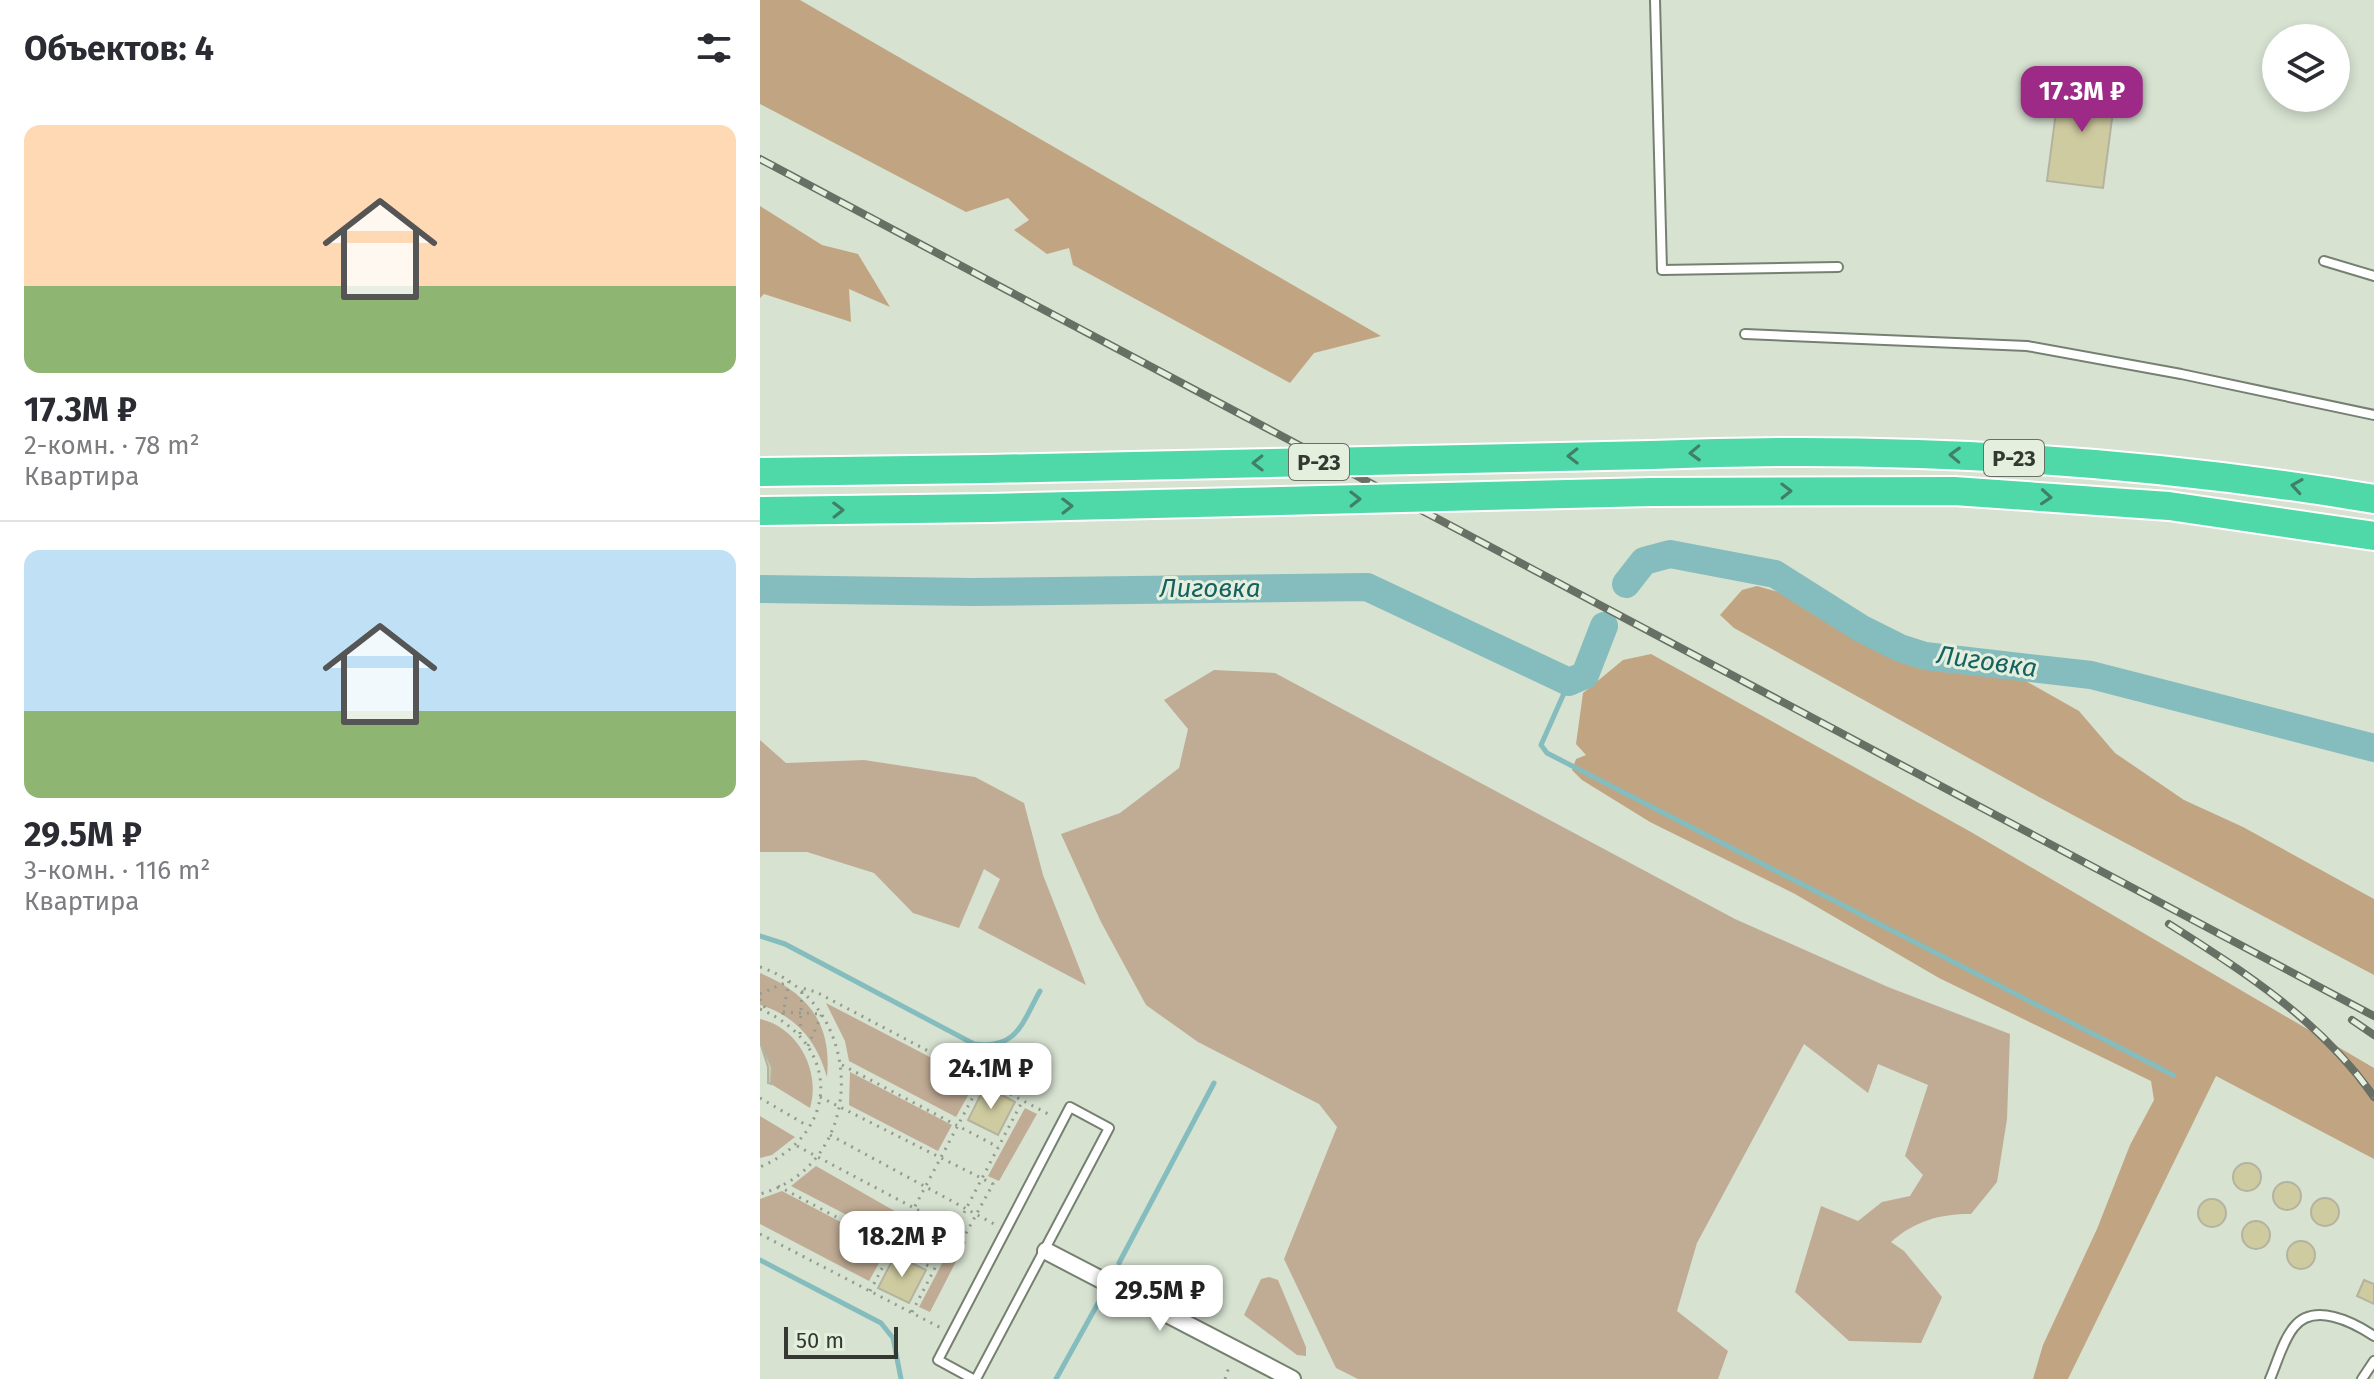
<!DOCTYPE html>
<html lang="ru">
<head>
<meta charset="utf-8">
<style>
  body { margin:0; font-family:"Fira Sans",sans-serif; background:#f2f2f3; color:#2b2b33; height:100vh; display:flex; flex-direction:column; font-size:30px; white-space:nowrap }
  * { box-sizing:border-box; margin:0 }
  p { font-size:26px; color:#7c7c81 }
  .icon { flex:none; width:44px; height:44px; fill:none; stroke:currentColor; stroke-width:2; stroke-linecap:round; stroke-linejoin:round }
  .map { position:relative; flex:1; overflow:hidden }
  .side { display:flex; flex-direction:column; background:#fff; width:760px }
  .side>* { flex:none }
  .buttons { position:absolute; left:1502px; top:24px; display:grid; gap:16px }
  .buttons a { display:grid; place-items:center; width:88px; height:88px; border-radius:50%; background:#fff; box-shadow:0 4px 12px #0003; font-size:40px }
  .scale { position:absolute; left:24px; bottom:20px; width:114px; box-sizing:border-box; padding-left:8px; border:4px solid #333831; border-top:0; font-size:22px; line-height:28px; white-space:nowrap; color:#333831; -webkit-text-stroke:6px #e4efde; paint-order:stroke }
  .price { position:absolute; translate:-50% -68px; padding:0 18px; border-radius:16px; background:#fff; color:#222; font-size:26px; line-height:52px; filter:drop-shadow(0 2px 4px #0008) }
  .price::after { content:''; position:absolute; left:50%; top:48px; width:24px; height:18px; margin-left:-12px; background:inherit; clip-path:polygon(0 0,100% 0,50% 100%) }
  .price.current { background:#9d2a86; color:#fff }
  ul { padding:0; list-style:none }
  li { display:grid; align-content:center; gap:16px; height:424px; padding:0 24px }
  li+li { border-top:2px solid #e1e1e2 }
  li span { display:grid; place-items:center; height:248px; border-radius:16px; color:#555 }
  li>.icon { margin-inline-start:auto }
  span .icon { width:144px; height:144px; fill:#fffc; stroke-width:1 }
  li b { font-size:34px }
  h2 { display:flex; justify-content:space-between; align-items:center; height:96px; padding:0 24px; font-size:34px }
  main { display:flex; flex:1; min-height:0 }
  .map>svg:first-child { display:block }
  .green { fill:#c0ac95 }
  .forest { fill:#c1a583 }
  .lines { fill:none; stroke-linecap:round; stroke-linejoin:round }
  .stream { stroke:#85bcbd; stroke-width:5 }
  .river { stroke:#85bcbd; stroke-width:28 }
  .building { fill:#cfcba0; stroke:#b4b3a0; stroke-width:2 }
  .lane-casing { stroke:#768071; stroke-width:12 }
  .street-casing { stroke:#768071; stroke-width:20 }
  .highway-casing { stroke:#fff; stroke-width:32 }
  .path { stroke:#929b8e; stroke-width:3; stroke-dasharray:2 6; stroke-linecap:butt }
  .lane { stroke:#fff; stroke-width:8 }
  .street { stroke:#fff; stroke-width:16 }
  .highway { stroke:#50d9a8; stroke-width:28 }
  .rail-casing { stroke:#686f64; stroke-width:8 }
  .rail { stroke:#e4efde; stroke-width:5; stroke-dasharray:15; stroke-linecap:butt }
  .highway-bridge-casing { stroke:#fff; stroke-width:32; stroke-linecap:butt }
  .highway-bridge { stroke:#50d9a8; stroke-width:28 }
  .oneway { stroke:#408067 }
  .labels { text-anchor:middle; stroke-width:6; stroke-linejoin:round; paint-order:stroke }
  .shield { fill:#e4efde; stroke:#686f65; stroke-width:2 }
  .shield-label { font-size:22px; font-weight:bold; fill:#333831 }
  .water-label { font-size:26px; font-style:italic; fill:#166263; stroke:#e4efde }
</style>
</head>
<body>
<main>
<section class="side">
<h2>Объектов: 4<svg class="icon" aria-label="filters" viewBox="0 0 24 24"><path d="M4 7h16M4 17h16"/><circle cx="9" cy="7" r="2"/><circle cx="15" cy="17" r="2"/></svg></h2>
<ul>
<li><span style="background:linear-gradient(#ffd9b3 65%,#8fb573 0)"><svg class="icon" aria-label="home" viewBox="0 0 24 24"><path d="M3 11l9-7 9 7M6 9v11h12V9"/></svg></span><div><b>17.3M ₽</b><p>2-комн. · 78 m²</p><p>Квартира</p></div></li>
<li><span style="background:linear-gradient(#bfe0f5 65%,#8fb573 0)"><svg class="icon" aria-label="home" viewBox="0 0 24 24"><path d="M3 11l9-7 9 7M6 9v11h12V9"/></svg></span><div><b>29.5M ₽</b><p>3-комн. · 116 m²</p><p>Квартира</p></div></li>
</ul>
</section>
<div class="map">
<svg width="1614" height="1379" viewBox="0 0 1614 1379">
  <rect width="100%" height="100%" fill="#d7e2d1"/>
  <path class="green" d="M454,670L515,673L975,919L1128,987L1250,1034L1247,1119L1237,1182L1211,1214C1179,1214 1155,1221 1131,1242L1144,1251L1182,1297L1161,1343L1089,1341L1035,1292L1061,1206L1098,1221L1122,1202L1150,1196L1163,1175L1145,1156L1168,1085L1118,1064L1108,1093L1044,1044L937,1243L917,1311L968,1351L958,1379H598L576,1368L524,1259L577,1127L559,1104L438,1042L386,1005L341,922L301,834L360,813L419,768L428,729L404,700Z
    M0,740L26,763L104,760L215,777L264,803L283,875L326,985L218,928L240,879L224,869L199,928L153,913L114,873L47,852H0Z
    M0,973C49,994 72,1024 67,1077C57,1042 37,1016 0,1005Z
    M66,1003L216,1081L196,1117L89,1061L85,1041Z
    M0,1019C38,1027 61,1071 50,1108L11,1084L12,1067L0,1042Z
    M90,1072L192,1125L178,1151L89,1105Z
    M265,1108L277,1114L239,1181L228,1176Z
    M0,1116L35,1137L12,1155L0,1158Z
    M56,1166L145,1217L133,1239L31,1186Z
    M22,1191L128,1247L109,1281L0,1224V1199Z
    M196,1237L206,1242L170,1312L159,1307Z
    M509,1277L518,1280L546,1347V1356L537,1355L484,1315L501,1279Z"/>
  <path class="forest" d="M0,0H40L621,336L554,353L530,383L313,265L309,248L287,254L254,230L269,220L248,198L206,212L0,104Z
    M0,206L62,245L98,254L130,307L89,289L91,322L4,294L0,298Z
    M997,586L1022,593L1106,646L1148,661L1255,675L1319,711L1355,753L1424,800L1483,827L1614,899V975L1279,797L974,628L960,615L982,590Z
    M891,654L1211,832L1614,1068V1159L1456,1076L1308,1379H1273L1283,1345L1337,1229L1370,1145L1394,1100L1391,1081L1179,978L1035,894L890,822L822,780L812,770L816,759L826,755L816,744L823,693L863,660Z"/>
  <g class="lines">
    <path class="stream" d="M809,682L781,745L787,753L1413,1075
      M0,936L25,944L214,1044C257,1050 262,1023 280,991
      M0,1260L121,1323L133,1338L141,1379
      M359,1263L454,1083
      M296,1379L342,1296"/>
    <path class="river" d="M866,584L884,561L910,554L1015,574L1102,629L1140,648L1165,656L1331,675L1614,748
      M0,589L213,592L607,587L809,682L825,675L844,626"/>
  </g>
  <path class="building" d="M1300,81L1356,88L1343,188L1287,181Z
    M0,1042L12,1067L11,1084L8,1083V1067Z
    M225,1086L255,1102L238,1135L208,1120Z
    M1473 1177a14 14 0 1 1 28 0a14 14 0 1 1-28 0Z
    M1513 1196a14 14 0 1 1 28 0a14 14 0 1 1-28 0Z
    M1551 1212a14 14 0 1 1 28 0a14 14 0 1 1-28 0Z
    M1438 1213a14 14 0 1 1 28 0a14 14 0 1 1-28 0Z
    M1482 1235a14 14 0 1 1 28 0a14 14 0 1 1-28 0Z
    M1527 1255a14 14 0 1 1 28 0a14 14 0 1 1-28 0Z
    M135,1255L166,1270L149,1303L118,1288Z
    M1604,1280L1614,1284V1304L1597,1296Z"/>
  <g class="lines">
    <g class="lane-casing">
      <path id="lane" d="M895,0L902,270L1078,267
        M1564,261L1614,276
        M985,334L1267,346L1421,374L1614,415
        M213,1379L178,1360L310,1107L349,1128L216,1379
        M1510,1379C1517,1363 1523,1340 1534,1327C1554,1302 1593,1322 1614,1336
        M1602,1379L1614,1361"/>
    </g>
    <g class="street-casing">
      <path id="street" d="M286,1251L532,1379"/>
    </g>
    <g class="highway-casing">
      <path id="highway" d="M891,455C1133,445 1375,459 1614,499
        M0,472L227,469
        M892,492L1194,491L1409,506L1614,536
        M0,511L229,508"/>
    </g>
    <path class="path" d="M0,967C108,1003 109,1164 0,1194
      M0,994L29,981L22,1019
      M0,999L8,1013
      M0,1009C82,1044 80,1133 0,1167
      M23,1012L62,1014L48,1046
      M40,1034L42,988L56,992L292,1116
      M82,1065L238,1147
      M0,1098L48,1126
      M70,1135L236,1225
      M37,1146L205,1235L233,1184L60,1097
      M18,1186L174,1269
      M0,1234L181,1328
      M110,1291L222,1080
      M152,1312L263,1100
      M465,1379L470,1364"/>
    <use href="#lane" class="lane"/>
    <use href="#street" class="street"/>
    <use href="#highway" class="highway"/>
    <g class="rail-casing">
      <path id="rail" d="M0,159L1614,1016
        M1409,924C1486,973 1561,1021 1614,1097
        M1592,1020L1614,1035"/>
    </g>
    <use href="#rail" class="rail"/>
    <g class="highway-bridge-casing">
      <path id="highway-bridge" d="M227,469L891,455
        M229,508L892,492"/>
    </g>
    <use href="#highway-bridge" class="highway-bridge"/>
  </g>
  <defs><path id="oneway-chevron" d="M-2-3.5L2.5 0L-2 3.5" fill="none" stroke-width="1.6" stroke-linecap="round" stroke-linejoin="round" transform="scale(2)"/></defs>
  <g class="oneway">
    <use href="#oneway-chevron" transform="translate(935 453) rotate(178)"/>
    <use href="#oneway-chevron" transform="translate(1195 455) rotate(-178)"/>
    <use href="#oneway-chevron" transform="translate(813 456) rotate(179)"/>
    <use href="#oneway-chevron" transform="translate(498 463) rotate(179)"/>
    <use href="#oneway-chevron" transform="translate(1537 486) rotate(-171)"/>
    <use href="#oneway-chevron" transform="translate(1026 491) rotate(-1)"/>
    <use href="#oneway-chevron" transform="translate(1286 497) rotate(4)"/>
    <use href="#oneway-chevron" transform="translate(595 499) rotate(-1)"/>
    <use href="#oneway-chevron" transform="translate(307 506) rotate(-1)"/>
    <use href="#oneway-chevron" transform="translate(78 510) rotate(-1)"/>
  </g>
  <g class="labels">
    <g class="shield">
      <rect x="1224" y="440" width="60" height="36" rx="6"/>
      <rect x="529" y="444" width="60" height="36" rx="6"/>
    </g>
    <g class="shield-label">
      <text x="1254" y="466">Р-23</text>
      <text x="559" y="470">Р-23</text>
    </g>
    <g class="water-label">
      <text x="450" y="597">Лиговка</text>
      <text transform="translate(1227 661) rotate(8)" y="9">Лиговка</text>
    </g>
  </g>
</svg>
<div class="buttons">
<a><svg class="icon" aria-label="layers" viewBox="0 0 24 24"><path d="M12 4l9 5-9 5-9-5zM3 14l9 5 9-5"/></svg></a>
</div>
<div class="scale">50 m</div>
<b class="price current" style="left:1322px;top:134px">17.3M ₽</b>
<b class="price" style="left:231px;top:1111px">24.1M ₽</b>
<b class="price" style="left:142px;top:1279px">18.2M ₽</b>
<b class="price" style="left:400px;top:1333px">29.5M ₽</b>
</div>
</main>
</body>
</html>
